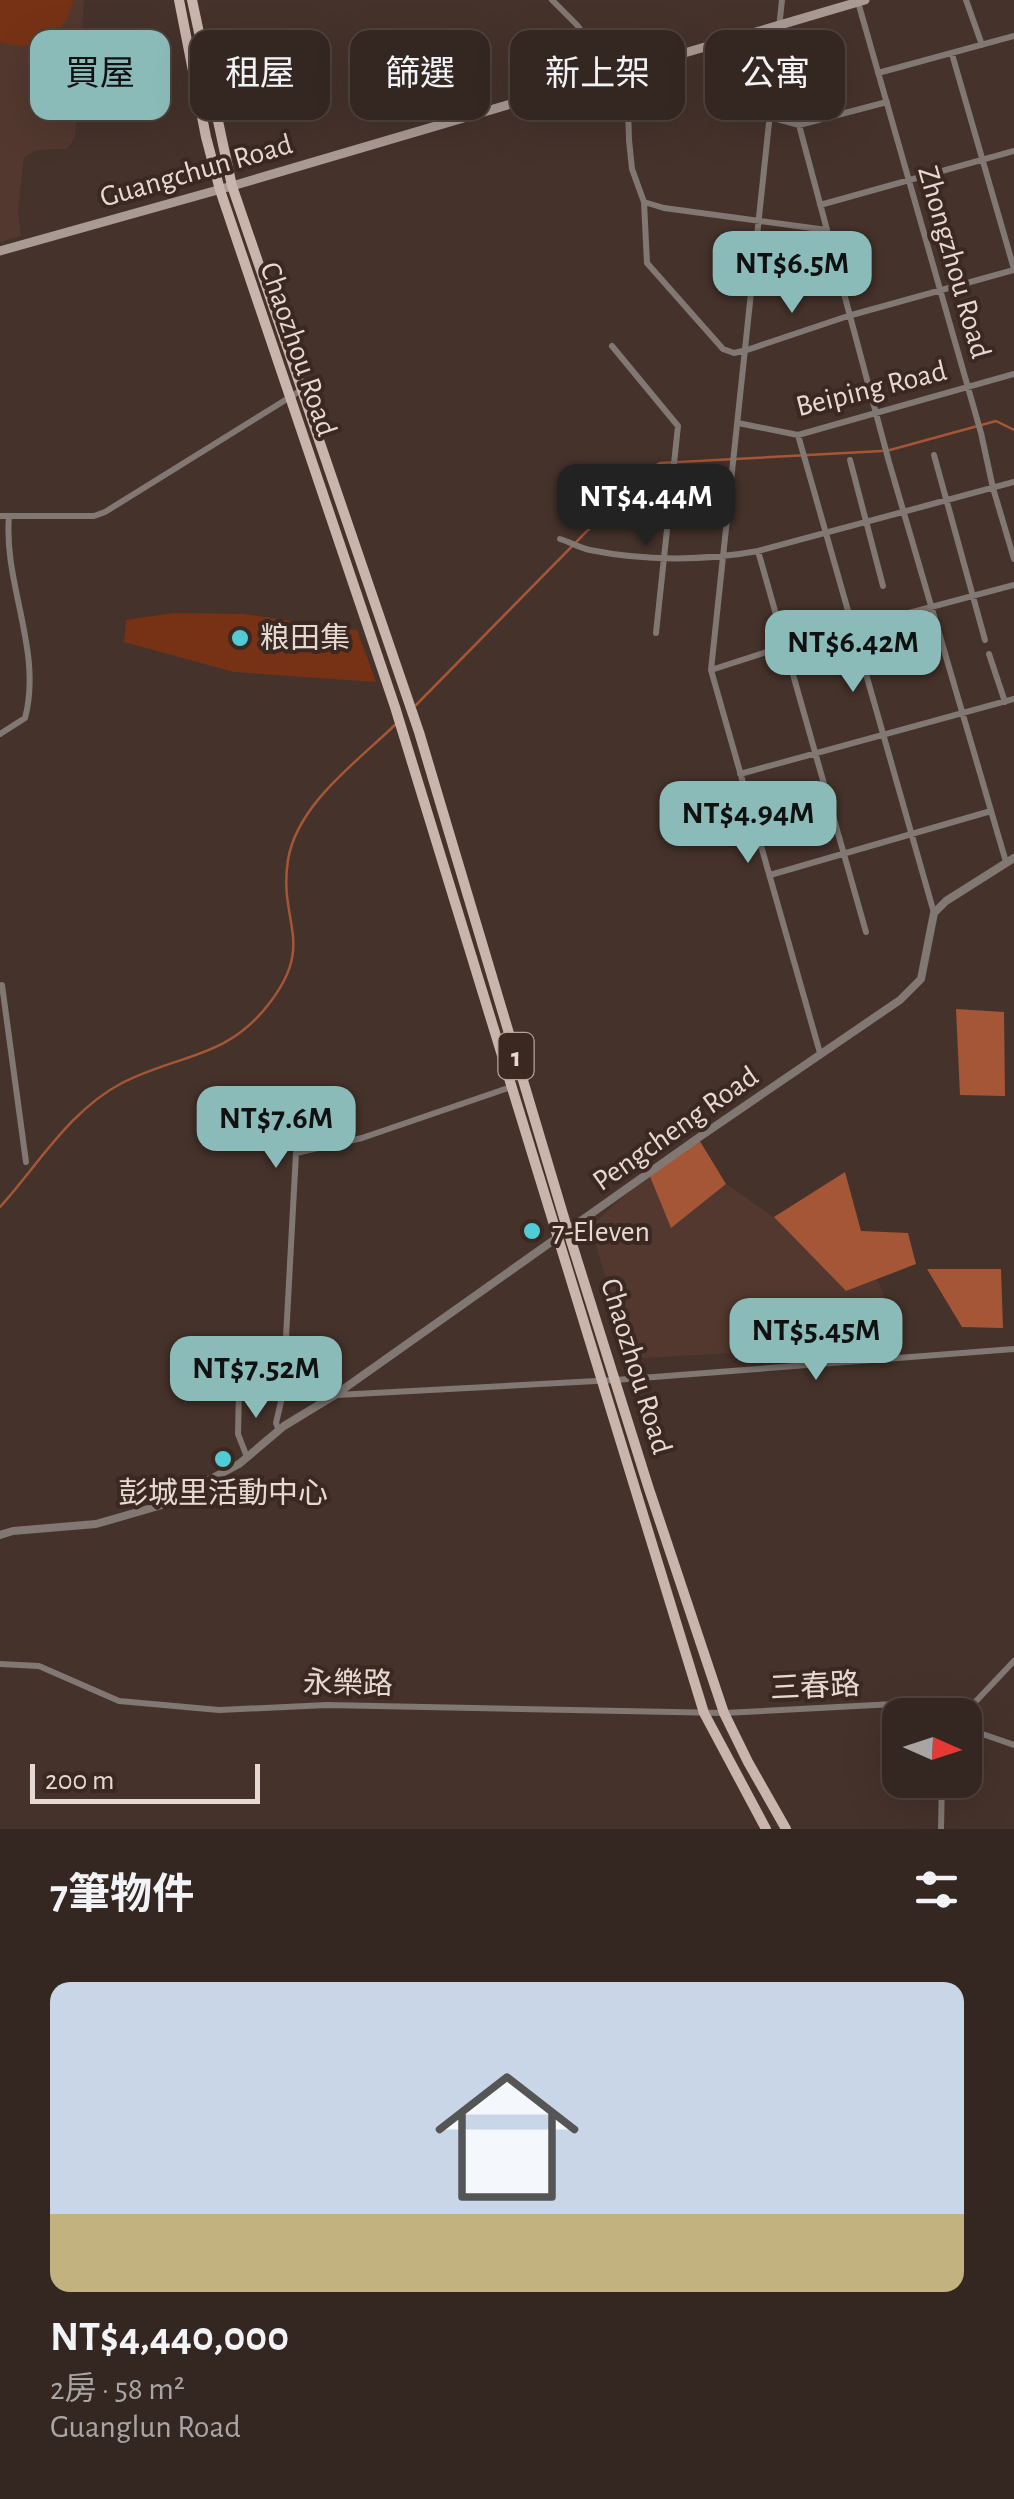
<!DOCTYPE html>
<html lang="zh-TW">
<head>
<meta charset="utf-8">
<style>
  body { margin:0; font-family:"Alegreya Sans","Noto Sans TC",sans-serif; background:#3c2e29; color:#f1f3f6; height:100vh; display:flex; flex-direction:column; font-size:38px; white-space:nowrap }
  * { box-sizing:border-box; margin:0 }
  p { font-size:32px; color:#a9a5a5 }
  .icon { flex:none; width:55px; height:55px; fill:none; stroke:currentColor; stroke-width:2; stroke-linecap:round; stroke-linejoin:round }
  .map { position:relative; height:1829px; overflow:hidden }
  .details { display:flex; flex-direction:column; background:#342620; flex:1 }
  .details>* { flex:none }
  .guide { position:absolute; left:30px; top:30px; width:955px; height:90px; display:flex; gap:20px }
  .needle { width:65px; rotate:93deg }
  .fabs { position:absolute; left:882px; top:1698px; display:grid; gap:20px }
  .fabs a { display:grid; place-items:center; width:100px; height:100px; border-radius:20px; background:#342620; box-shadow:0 10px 40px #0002,0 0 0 2px #4e433e; font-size:50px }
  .scale { position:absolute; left:30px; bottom:25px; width:230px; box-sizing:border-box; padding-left:10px; border:5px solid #e6d9d4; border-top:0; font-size:28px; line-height:35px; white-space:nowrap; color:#e6d9d4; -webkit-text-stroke:8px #3a2821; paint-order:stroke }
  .price { position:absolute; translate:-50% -85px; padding:0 22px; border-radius:20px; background:#8bbbb9; color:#111; font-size:32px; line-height:65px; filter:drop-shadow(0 2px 5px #0008) }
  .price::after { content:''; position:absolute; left:50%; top:60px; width:30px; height:22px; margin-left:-15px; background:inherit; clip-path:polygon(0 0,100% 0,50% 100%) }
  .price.on { background:#222; color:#fff }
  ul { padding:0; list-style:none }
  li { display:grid; align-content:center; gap:20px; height:530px; padding:0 50px }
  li+li { border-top:2px solid #4e433e }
  li span { display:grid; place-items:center; height:310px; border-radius:20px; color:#555 }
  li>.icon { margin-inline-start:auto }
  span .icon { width:180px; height:180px; fill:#fffc; stroke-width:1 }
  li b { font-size:42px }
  h2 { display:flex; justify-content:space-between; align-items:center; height:120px; padding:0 50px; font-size:42px }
  .tag { padding:0 35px; border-radius:20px; background:#342620; box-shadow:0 10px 40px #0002,0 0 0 2px #4e433e; font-size:35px; line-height:90px }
  .tag.on { background:#8bbbb9; color:#111 }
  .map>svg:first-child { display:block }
  .built { fill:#52382f }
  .green { fill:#773215 }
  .water { fill:#a55637 }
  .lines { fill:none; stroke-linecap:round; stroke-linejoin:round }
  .stream { stroke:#a55637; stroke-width:2.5 }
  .minor { stroke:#817773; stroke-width:6 }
  .tertiary { stroke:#817773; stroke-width:8 }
  .secondary { stroke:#aa9a94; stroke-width:9 }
  .primary { stroke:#cab5ad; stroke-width:10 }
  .poi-dot { fill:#51ccd4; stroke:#3a2821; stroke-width:4 }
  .labels { text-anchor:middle; stroke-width:8; stroke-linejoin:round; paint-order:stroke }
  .shield { fill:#3a2821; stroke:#b2a49e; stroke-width:2.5 }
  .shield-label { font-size:28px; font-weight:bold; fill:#e6d9d4 }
  .street-label { font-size:30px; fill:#e6d9d4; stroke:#3a2821 }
  .poi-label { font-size:30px; fill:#e6d9d4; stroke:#3a2821; text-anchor:start }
</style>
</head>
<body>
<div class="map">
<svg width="1014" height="1829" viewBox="0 0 1014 1829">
  <rect width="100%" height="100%" fill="#45322b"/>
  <path class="built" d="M0,0H84L75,138L67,149L36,150L24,157L18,209L21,236L0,242Z
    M649,1174L671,1227L726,1184L774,1217L846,1291L877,1279L892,1315L879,1344L631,1359L590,1226Z"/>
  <path class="green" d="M0,0H73C66,36 35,54 0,42Z
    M173,613L243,614L357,630L376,682L234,672L124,642L126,620Z"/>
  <path class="water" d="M956,1009L1004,1012L1005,1096L960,1095Z
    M698,1138L726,1184L671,1228L649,1174Z
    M845,1172L861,1231L908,1233L916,1264L846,1291L774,1217Z
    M927,1269H1001L1003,1328L962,1327Z"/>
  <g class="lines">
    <path class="stream" d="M890,450L996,421L1014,430
      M416,705L647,470L660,463L882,451
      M0,1207C38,1165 70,1110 122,1083C178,1054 226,1059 268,1005C317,943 278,923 288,860C297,804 358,761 396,724"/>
    <path class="minor" d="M552,0L577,25L612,73
      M782,0L711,670L820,1053
      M966,0L982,45
      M858,2L981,433L993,488L1014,559
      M952,54L1014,269
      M627,70L629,140L632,169L644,202L647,263L723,349L734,353L747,350L848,316L1014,270
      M878,73L1014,36
      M770,117L799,125L887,102
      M799,125L889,462L1006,862
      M644,202L664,208L827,230
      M820,205L1014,151
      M612,346L678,426L656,633
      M738,423L798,435L1014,374
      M798,435L934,913
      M934,455L985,640
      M850,460L883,586
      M0,516H94L105,512L303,389
      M560,539C570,542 580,548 590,550C644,561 704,561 758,551L1014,482
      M758,551L866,932
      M989,654L1005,702
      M711,670L785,646L1014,585
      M0,734L25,718C43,651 3,583 9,516
      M740,774L1014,699
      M770,875L991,811
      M2,985L26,1162
      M239,1390L238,1434L247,1457
      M337,1395L615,1380L1014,1349
      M279,1431L276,1423L283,1393L296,1153L362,1138L511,1087
      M0,1664L39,1666L119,1701L219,1710L327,1705L724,1713L894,1704L927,1715
      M963,1715L1014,1661
      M965,1728L1014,1745
      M941,1829L942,1780"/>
    <path class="tertiary" d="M0,1535L13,1531L96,1524L162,1505L239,1464L284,1426L335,1395L698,1138L900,1000L921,979L934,913L946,901L1014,858"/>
    <path class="secondary" d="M0,251L232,186L865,0"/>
    <path class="primary" d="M179,0L206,137L220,190L395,707L704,1713L766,1829
      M192,0L232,186L419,732L568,1231L648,1486L724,1713L748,1762L786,1829"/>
  </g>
  <g class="poi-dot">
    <circle cx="240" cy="638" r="10"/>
    <circle cx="532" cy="1231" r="10"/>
    <circle cx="223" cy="1459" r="10"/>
  </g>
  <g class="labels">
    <rect class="shield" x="498.5" y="1033" width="35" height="46" rx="8"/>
    <g class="shield-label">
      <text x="516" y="1066">1</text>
    </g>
    <g class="street-label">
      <text transform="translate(196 170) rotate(-16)" y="10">Guangchun Road</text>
      <text transform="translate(955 262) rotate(74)" y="10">Zhongzhou Road</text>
      <text transform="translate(299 349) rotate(71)" y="10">Chaozhou Road</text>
      <text transform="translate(871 388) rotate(-14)" y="10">Beiping Road</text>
      <text transform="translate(675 1128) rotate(-35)" y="10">Pengcheng Road</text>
      <text transform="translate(637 1366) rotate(73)" y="10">Chaozhou Road</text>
      <text transform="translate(348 1683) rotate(1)" y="10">永樂路</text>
      <text transform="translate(815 1686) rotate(-3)" y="10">三春路</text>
    </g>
    <g class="poi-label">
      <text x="260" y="648">粮田集</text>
      <text x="552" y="1241">7-Eleven</text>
      <text x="223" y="1503" text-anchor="middle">彭城里活動中心</text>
    </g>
  </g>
</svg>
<div class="fabs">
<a><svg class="needle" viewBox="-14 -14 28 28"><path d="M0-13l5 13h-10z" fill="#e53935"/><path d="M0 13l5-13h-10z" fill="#a9a5a5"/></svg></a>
</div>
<div class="scale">200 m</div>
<b class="price" style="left:792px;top:316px">NT$6.5M</b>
<b class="price on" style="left:646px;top:549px">NT$4.44M</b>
<b class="price" style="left:853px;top:695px">NT$6.42M</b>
<b class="price" style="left:748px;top:866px">NT$4.94M</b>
<b class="price" style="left:276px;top:1171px">NT$7.6M</b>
<b class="price" style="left:816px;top:1383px">NT$5.45M</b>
<b class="price" style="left:256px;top:1421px">NT$7.52M</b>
<div class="guide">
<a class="tag on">買屋</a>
<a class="tag">租屋</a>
<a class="tag">篩選</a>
<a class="tag">新上架</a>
<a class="tag">公寓</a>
</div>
</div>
<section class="details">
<h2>7筆物件<svg class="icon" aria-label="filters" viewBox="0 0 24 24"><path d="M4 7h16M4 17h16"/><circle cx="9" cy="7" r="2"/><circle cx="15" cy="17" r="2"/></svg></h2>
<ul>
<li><span style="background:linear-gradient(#c9d6e8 75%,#c2b280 0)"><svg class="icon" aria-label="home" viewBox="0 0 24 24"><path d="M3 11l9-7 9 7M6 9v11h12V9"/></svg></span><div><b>NT$4,440,000</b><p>2房 · 58 m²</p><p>Guanglun Road</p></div></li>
</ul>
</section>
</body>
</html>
